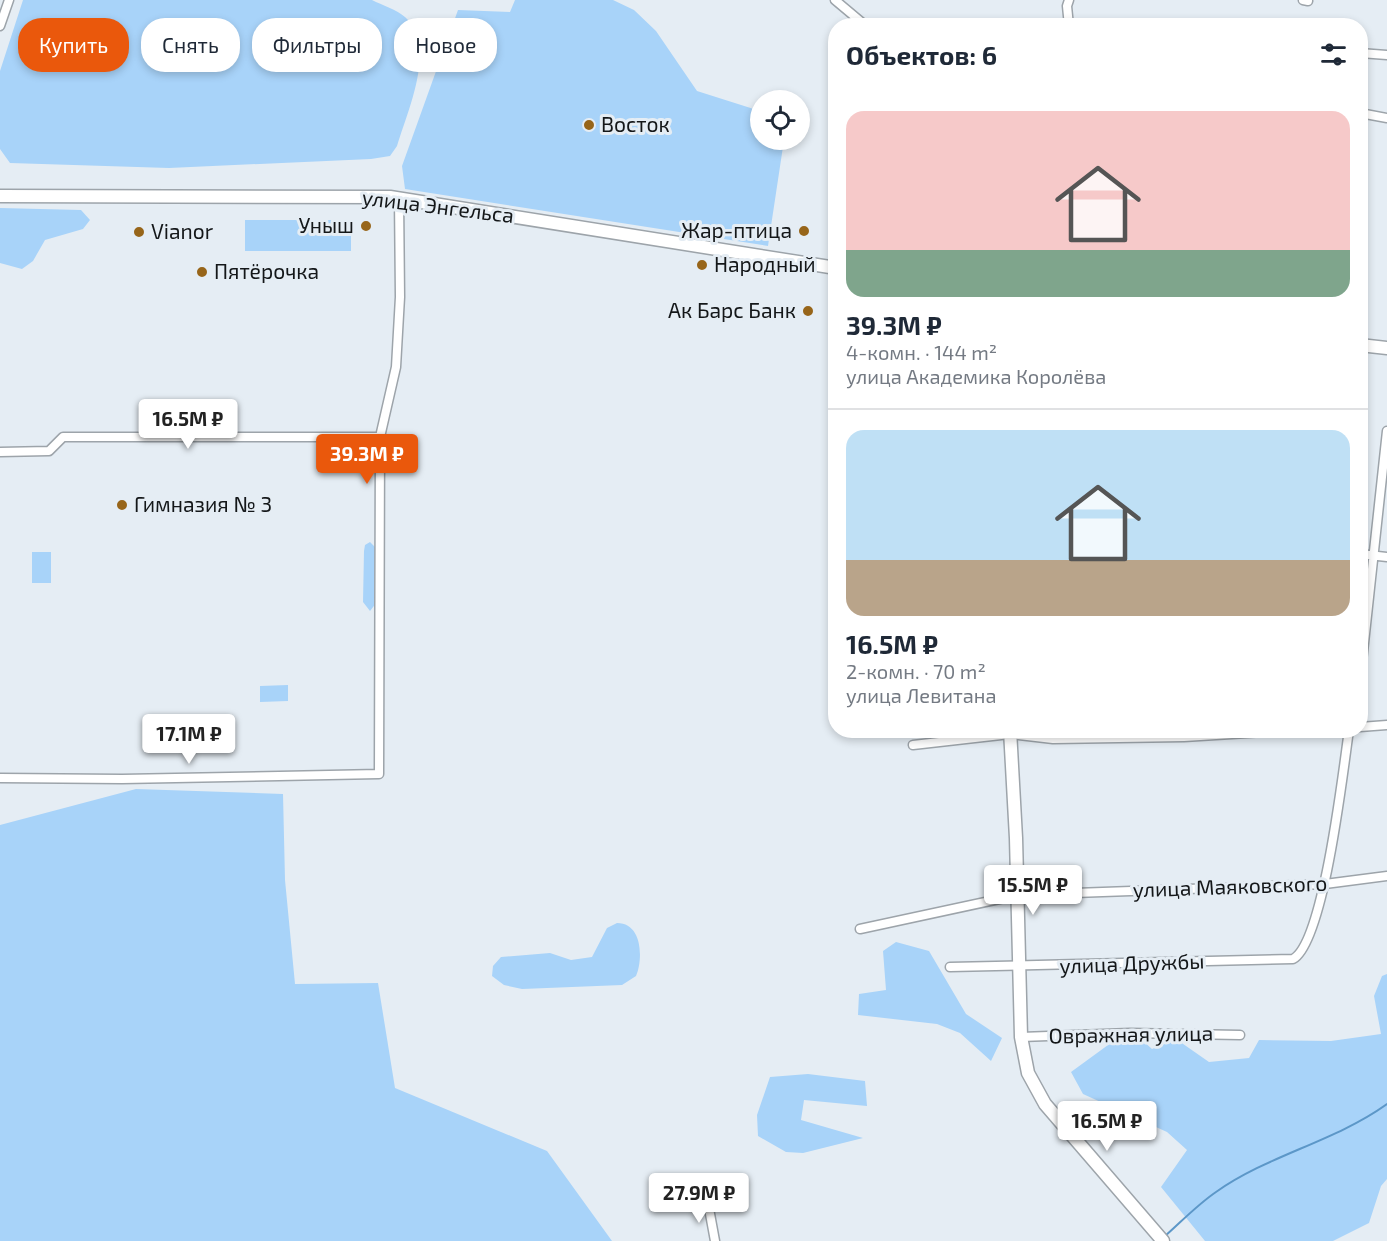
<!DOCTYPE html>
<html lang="ru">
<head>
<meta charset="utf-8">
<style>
  body { margin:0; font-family:"Exo 2",sans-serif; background:#f2f2f3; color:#1f2937; height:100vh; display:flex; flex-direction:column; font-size:22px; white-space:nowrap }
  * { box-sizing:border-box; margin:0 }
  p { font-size:20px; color:#747a83 }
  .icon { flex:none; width:33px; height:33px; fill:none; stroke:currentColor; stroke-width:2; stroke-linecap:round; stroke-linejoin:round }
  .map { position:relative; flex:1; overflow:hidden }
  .drawer { position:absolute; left:828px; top:18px; width:540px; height:720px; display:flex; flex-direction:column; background:#fff; border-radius:24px; box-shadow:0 3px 9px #0003 }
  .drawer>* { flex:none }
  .hud { position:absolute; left:18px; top:18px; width:570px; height:54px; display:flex; gap:12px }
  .fabs { position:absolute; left:750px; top:90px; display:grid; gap:12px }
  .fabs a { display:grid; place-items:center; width:60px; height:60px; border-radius:50%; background:#fff; box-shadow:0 3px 9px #0003; font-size:30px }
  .price { position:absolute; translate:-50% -51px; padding:0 14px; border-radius:6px; background:#fff; color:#222; font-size:20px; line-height:39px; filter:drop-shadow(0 2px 3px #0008) }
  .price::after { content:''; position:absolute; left:50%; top:36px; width:18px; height:14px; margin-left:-9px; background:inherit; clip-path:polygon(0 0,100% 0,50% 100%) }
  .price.selected { background:#ea580c; color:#fff }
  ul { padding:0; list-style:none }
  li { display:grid; align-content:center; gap:12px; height:318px; padding:0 18px }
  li+li { border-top:2px solid #e0e1e3 }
  li span { display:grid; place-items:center; height:186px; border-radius:18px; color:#555 }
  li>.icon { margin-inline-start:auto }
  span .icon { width:108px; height:108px; fill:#fffc; stroke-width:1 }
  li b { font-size:26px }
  h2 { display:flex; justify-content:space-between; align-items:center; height:72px; padding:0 18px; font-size:26px }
  .chip { padding:0 21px; border-radius:24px; background:#fff; box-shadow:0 3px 9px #0003; font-size:21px; line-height:54px }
  .chip.selected { background:#ea580c; color:#fff }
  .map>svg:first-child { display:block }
  .green { fill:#a8d3f9 }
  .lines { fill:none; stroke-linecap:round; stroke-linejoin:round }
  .stream { stroke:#5c97c8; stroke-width:2 }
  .street-casing { stroke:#9da4aa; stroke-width:11 }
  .secondary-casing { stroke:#9da4aa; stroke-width:15 }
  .street { stroke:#fff; stroke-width:8 }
  .secondary { stroke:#fff; stroke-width:12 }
  .poi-dot { fill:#976519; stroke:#e5edf4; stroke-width:2 }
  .labels { text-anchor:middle; stroke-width:6; stroke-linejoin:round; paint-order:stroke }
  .poi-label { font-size:21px; fill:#141719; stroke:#e5edf4; text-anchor:start }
  .street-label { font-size:21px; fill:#141719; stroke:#e5edf4 }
</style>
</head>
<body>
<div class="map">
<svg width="1387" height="1241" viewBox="0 0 1387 1241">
  <rect width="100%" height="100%" fill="#e5edf4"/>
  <path class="green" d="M23,0H372C382,5 397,10 405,17C438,45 407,112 397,146L390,156L371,159L169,168L10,163L0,149V71Z
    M515,0H613L634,10L656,31L697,91L760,111V140H784L768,246L405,189L402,166L458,10L510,12Z
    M0,208L81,210L90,220L83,229L45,240L33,261L22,269L0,263Z
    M245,220H351V251H245Z
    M370,542L375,547L377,602L370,611L363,602L364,551L365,545Z
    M32,552H51V583H32Z
    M288,685V701L260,702V686Z
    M136,789L283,794L285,880L295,984L378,983L395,1088L547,1151L612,1241H0V825Z
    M617,923C643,923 643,960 636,976L622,985L522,989L504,985L492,976L493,966L501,957L550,953L571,960L592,957L607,928Z
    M896,942L929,951L966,1014L1002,1038L991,1061L960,1033L937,1024L858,1015L859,994L886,990L883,951Z
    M1387,974V1179L1381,1186L1369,1223L1333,1241H1205L1161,1187L1187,1150L1167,1132L1083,1094L1071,1072L1130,1029L1152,1049L1176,1039L1209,1062L1249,1058L1259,1040L1331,1041L1381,1034L1374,996L1382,976Z
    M808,1074L865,1081L867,1106L804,1100L801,1120L863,1138L803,1153L786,1152L758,1136L757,1115L770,1077Z"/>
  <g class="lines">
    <path class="stream" d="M1164,1237C1181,1222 1197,1205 1216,1192C1268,1155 1334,1142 1387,1104"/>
    <g class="street-casing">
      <path id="street" d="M835,0L866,26
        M1069,0L1067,6L1069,26
        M1303,0L1308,1
        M0,26L9,0
        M1360,53L1387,55
        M1360,113L1387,118
        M0,452L49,451L63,437H380
        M1360,554L1387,557
        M1360,680L1387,431
        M1360,727L1387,725
        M913,745L1010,734L1053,739L1184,737L1294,730
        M0,778L122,779L379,774L380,437L396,367L400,297L399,198
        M860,929L1018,895L1325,884L1387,876
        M950,967L1293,959C1324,942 1343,771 1349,730
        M1021,1037L1130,1033L1240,1035
        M708,1203L715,1241"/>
    </g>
    <g class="secondary-casing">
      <path id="secondary" d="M0,196L390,197L836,268
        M1360,345L1387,348
        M1010,730L1016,838L1021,1037L1028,1073L1045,1104L1163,1241"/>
    </g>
    <use href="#street" class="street"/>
    <use href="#secondary" class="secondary"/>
  </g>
  <g class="poi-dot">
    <circle cx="589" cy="125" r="6"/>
    <circle cx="366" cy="226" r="6"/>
    <circle cx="804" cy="231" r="6"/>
    <circle cx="139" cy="232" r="6"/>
    <circle cx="702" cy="265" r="6"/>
    <circle cx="202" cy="272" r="6"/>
    <circle cx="808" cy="311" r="6"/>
    <circle cx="122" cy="505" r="6"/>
  </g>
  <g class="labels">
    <g class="poi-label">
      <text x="601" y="132">Восток</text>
      <text x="354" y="233" text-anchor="end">Уныш</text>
      <text x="792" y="238" text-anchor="end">Жар-птица</text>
      <text x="151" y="239">Vianor</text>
      <text x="714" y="272">Народный</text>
      <text x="214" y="279">Пятёрочка</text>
      <text x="796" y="318" text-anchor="end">Ак Барс Банк</text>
      <text x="134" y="512">Гимназия № 3</text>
    </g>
    <g class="street-label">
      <text transform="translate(438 207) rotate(7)" y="7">улица Энгельса</text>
      <text transform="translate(1230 887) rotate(-2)" y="7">улица Маяковского</text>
      <text transform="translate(1132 964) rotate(-2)" y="7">улица Дружбы</text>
      <text transform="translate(1131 1035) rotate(-1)" y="7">Овражная улица</text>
    </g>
  </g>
</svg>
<div class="fabs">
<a><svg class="icon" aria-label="locate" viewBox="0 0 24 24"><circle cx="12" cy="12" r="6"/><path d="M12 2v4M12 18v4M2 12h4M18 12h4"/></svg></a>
</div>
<b class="price" style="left:188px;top:450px">16.5M ₽</b>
<b class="price selected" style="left:367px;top:485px">39.3M ₽</b>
<b class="price" style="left:189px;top:765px">17.1M ₽</b>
<b class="price" style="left:1033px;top:916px">15.5M ₽</b>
<b class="price" style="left:1107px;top:1152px">16.5M ₽</b>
<b class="price" style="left:699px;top:1224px">27.9M ₽</b>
<div class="hud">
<a class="chip selected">Купить</a>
<a class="chip">Снять</a>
<a class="chip">Фильтры</a>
<a class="chip">Новое</a>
</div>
<section class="drawer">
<h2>Объектов: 6<svg class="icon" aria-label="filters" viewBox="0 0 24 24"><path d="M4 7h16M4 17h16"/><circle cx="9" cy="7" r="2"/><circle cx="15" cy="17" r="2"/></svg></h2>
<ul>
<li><span style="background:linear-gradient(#f6c9c9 75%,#7fa58c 0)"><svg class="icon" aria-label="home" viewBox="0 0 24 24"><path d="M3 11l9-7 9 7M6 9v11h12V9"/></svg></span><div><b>39.3M ₽</b><p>4-комн. · 144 m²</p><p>улица Академика Королёва</p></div></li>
<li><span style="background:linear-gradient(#bfe0f5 70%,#b9a48a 0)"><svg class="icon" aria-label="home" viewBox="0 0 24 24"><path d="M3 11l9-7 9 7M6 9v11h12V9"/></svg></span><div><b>16.5M ₽</b><p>2-комн. · 70 m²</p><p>улица Левитана</p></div></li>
</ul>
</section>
</div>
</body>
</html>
